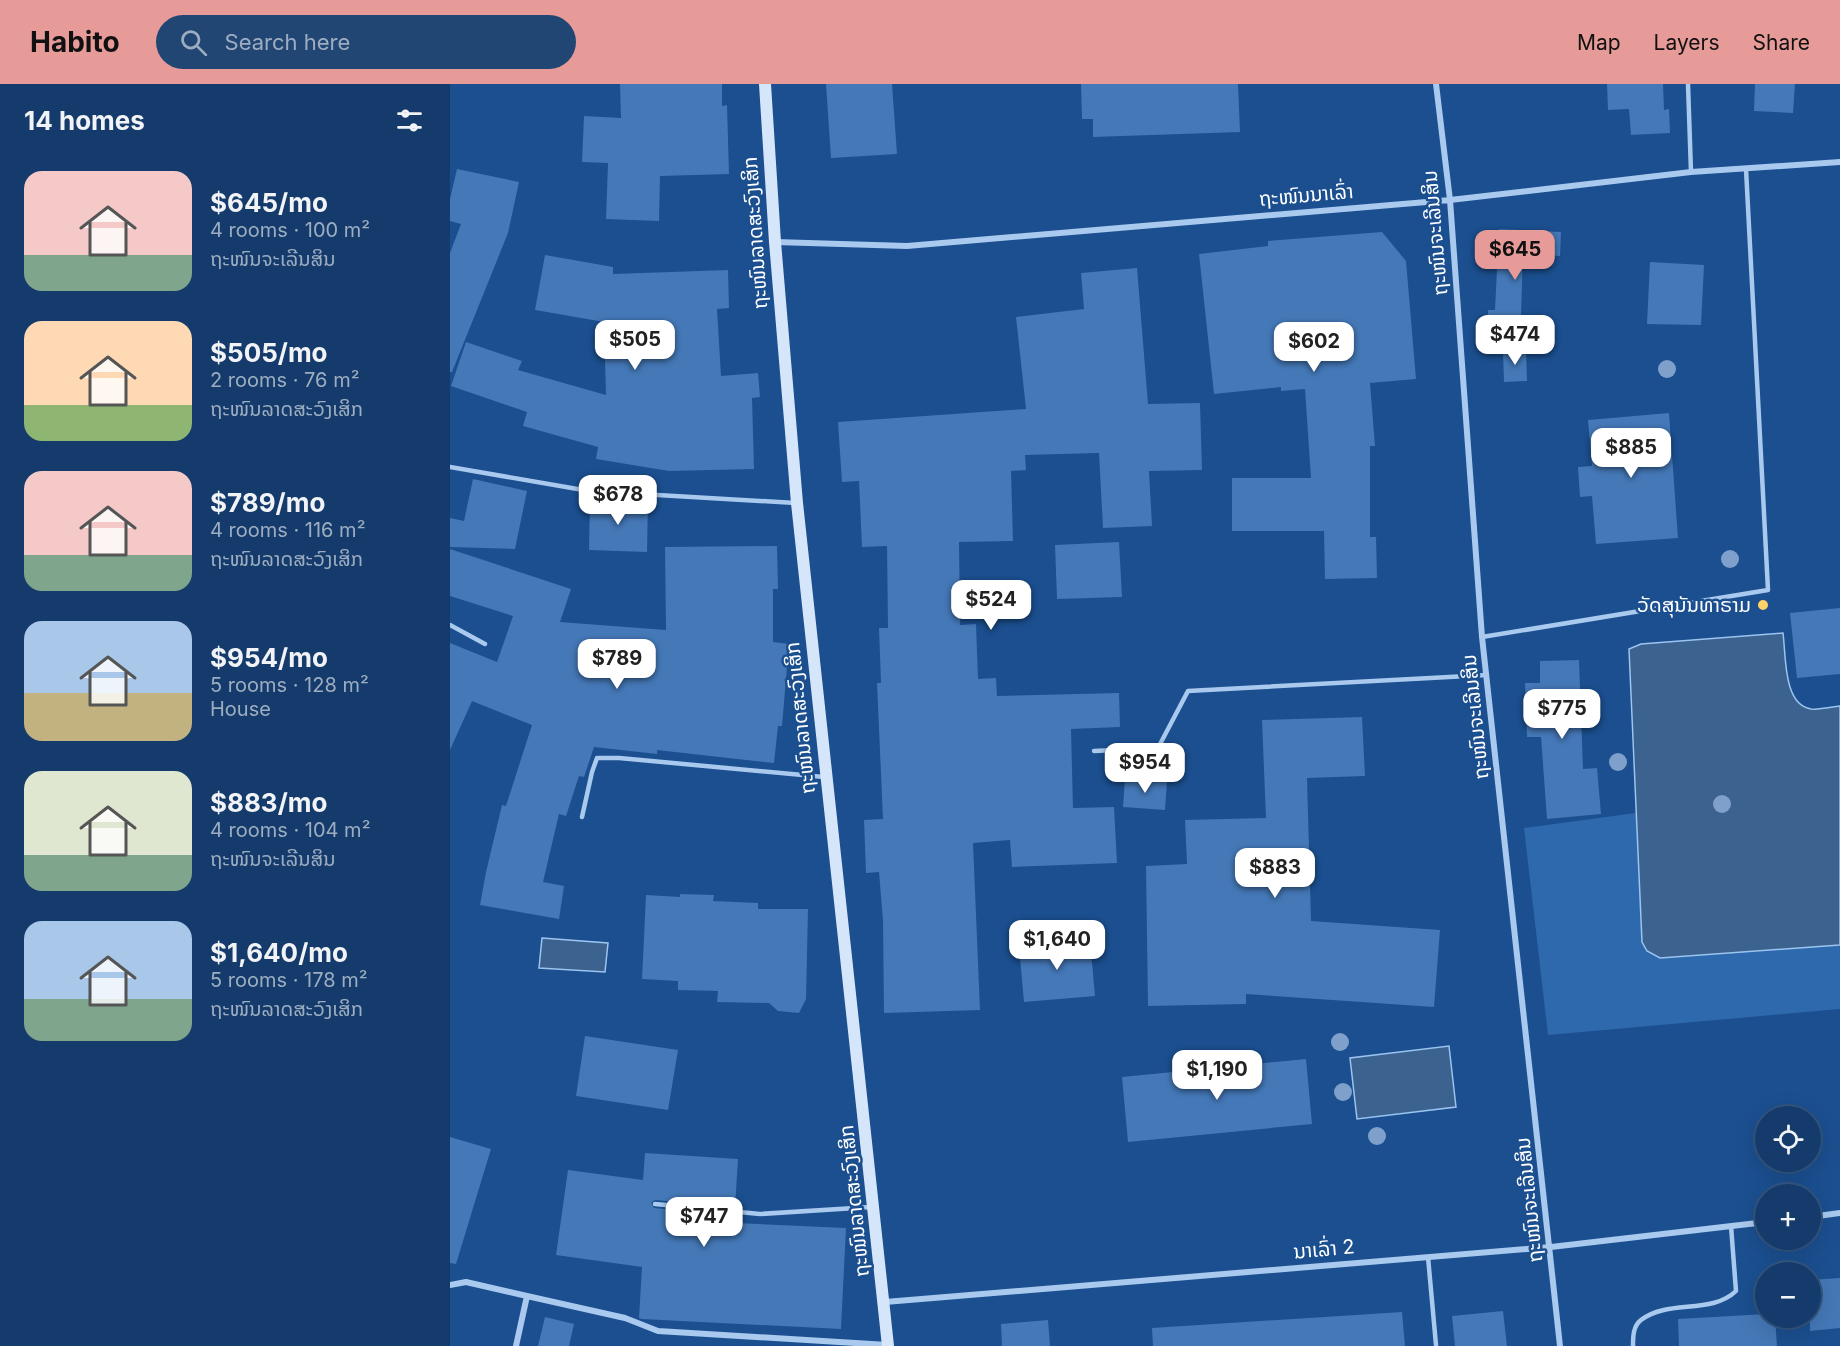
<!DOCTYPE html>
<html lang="en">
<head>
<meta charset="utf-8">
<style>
  body { margin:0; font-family:Inter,"Noto Sans Lao",sans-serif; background:#214673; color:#f1f3f6; height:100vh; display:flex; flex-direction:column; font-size:22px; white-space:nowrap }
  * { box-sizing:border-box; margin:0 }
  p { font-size:20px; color:#9dadc1 }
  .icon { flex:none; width:33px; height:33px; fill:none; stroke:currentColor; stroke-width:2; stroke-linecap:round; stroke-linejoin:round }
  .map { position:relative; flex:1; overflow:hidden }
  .sheet { display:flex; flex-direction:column; background:#143b6b; width:450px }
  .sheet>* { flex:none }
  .tools { position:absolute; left:1305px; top:1022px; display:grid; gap:12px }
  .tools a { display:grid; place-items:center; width:66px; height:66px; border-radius:50%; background:#143b6b; box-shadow:0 6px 24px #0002,0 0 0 2px #33557e; font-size:30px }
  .price { position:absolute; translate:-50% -51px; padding:0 14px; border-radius:12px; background:#fff; color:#222; font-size:20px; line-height:39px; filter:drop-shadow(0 2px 3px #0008) }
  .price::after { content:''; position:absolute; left:50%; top:36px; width:18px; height:14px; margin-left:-9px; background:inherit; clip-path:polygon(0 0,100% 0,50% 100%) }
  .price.active { background:#e69b98; color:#111 }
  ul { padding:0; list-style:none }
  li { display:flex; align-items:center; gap:18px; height:150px; padding:0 24px }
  li span { display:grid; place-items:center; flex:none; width:168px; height:120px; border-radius:18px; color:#555 }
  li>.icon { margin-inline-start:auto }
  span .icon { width:72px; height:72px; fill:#fffc; stroke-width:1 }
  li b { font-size:26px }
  h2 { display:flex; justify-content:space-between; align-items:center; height:72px; padding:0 24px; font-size:26px }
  header { display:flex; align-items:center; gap:36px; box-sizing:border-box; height:84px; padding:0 30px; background:#e69b98; color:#111 }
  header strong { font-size:28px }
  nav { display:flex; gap:33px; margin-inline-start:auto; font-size:21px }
  .search { width:420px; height:54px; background:#214673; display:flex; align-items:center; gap:15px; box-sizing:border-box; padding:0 21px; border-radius:33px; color:#9dadc1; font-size:22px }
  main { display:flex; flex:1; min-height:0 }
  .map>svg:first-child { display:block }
  .green { fill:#2e69ad }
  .water { fill:#3c6290; stroke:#9cc4f0; stroke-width:1.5 }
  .building { fill:#4478b7 }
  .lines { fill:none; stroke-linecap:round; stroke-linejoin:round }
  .lane { stroke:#a9c9ee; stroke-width:4.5 }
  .street { stroke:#a9c9ee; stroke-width:6 }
  .secondary { stroke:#d6e6fa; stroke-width:12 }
  .tree { fill:#7ea0ca }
  .poi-dot { fill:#ffd166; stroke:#1b4f8f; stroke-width:2 }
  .labels { text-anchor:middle; stroke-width:5; stroke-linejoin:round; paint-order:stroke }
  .street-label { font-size:20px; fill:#fff; stroke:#1b4f8f }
  .poi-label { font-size:20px; fill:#fff; stroke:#1b4f8f; text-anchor:end }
</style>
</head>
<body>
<header>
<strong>Habito</strong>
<div class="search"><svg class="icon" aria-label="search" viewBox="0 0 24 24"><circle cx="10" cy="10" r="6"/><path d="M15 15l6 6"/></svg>Search here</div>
<nav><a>Map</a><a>Layers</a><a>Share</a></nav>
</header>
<main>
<section class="sheet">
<h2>14 homes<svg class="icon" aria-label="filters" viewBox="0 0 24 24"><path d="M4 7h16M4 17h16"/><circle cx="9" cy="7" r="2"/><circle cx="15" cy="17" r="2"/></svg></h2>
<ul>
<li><span style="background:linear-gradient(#f6c9c9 70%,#7fa58c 0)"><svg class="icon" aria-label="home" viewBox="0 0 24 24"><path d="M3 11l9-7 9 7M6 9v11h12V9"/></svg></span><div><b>$645/mo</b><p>4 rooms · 100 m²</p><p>ຖະໜົນຈະເລີນສິນ</p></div></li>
<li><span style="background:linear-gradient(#ffd9b3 70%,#8fb573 0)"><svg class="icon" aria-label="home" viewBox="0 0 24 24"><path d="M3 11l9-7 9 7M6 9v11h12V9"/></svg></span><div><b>$505/mo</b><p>2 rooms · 76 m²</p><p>ຖະໜົນລາດສະວົງເສິກ</p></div></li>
<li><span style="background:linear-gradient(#f6c9c9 70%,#7fa58c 0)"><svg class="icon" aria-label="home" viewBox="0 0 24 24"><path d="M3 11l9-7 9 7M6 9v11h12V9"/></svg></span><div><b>$789/mo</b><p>4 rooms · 116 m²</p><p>ຖະໜົນລາດສະວົງເສິກ</p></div></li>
<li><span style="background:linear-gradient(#a9c7e8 60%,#c2b280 0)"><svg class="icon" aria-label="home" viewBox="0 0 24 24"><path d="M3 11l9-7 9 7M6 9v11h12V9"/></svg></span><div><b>$954/mo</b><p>5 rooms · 128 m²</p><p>House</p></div></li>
<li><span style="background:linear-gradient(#dfe7d0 70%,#7fa58c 0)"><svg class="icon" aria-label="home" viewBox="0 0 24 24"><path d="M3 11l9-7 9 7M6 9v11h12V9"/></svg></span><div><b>$883/mo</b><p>4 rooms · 104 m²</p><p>ຖະໜົນຈະເລີນສິນ</p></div></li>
<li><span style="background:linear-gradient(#a9c7e8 65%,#7fa58c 0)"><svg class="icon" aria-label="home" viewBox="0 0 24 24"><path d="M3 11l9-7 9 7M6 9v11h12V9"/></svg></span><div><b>$1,640/mo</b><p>5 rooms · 178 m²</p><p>ຖະໜົນລາດສະວົງເສິກ</p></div></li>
</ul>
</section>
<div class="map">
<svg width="1390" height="1262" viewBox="0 0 1390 1262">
  <rect width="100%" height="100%" fill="#1b4f8f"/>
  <path class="green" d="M1186,729L1192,858L1197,867L1210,874L1390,861V925L1098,951L1074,744Z"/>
  <path class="water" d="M1333,549C1336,571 1333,621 1361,625C1370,626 1381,623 1390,622V861L1210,874L1197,867L1192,858L1179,565L1191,560Z
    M92,854L158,859L155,888L89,884Z
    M999,962L1006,1023L907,1035L900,974Z"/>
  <path class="building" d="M170,0H272V22L277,21L279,90L210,92L209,137L156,135L158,79L132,78L134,32L171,34Z
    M376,0H442L447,70L381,74Z
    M631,0H788L790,48L643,53V35H632Z
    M1157,0H1213L1214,26L1219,25L1220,49L1181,51L1179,25L1158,26Z
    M1305,0H1345L1343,29L1304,27Z
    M7,85L69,98L58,149L2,288H0V169L11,140L0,137V115Z
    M1049,145L1111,148L1110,172L1073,170L1070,262H1038V226H1045Z
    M932,148L956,177L966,295L920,299L925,362H920V453H926L927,494L875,495L874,447H782V394H861L855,305L831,307V303L764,310L749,170L818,162V157Z
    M95,171L163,183V190L278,186L279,224L267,225L271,292L308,289L310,313L302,314L304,385L219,387L146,375L148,363L73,342L77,328L1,302L16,258L72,277L68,286L156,311L154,238L85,226Z
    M1200,178L1254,181L1251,241L1197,240Z
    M687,184L698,320L750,319L752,386L699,387L702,442L653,444L649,369L575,371L576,386L561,387L563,457L509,458L510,541L526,540L528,595L546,594L547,612L669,609L670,643L621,645L623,724L664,723L667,779L562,783L560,756L523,759L530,926L434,929L433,837L429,788L416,789L414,736L433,735L427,599H431L429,544H438L437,462L412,463L409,397L392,398L388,338L576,325L566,233L634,225L631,189Z
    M1076,266L1077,297L1054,298L1053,267Z
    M1219,329L1228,454L1146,460L1142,412L1130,413L1128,383L1142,382L1138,336Z
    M23,395L77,407L65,465L0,463V434L14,437Z
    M140,417L198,419L197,468L139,466Z
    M669,458L672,513L607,515L605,461Z
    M327,462L328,505H323V558L339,560L332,642H328L324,679L207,666V670L144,663L134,693L129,692L116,732L109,730L93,798L114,802L109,835L30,821L36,788L52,721L56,722L82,641L22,617L0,666V559L47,578L63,532L0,512V465L121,505L110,538L216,546L215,463Z
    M1390,524V590L1347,594L1340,529Z
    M1129,576L1133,685L1147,684L1151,730L1097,735L1091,653H1077L1075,599H1090V577Z
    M912,633L915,692L857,694L861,837L990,846L984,923L796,910V920L698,922L696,782L737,780L735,736L816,734L812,636Z
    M675,694L717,697L715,726L673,723Z
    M230,810L264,811L263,817L308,819V825H358L356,915L349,929L328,927L319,919L267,918L268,907L228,906V897L192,895L196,811L230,813Z
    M640,856L645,912L574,918L569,863Z
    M135,952L228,966L218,1026L126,1012Z
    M856,975L862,1040L678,1058L672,993Z
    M0,1053L41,1065L6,1180L0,1179Z
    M195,1069L288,1075L285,1123L205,1116L201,1119L204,1124L284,1132V1139L396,1144L391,1245L192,1235L189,1234L192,1183L106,1171L118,1086L193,1096Z
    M1390,1194V1244L1360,1247V1196Z
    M1053,1227L1057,1262H1005L1002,1232Z
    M952,1228L955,1262H703L702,1244Z
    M1316,1230V1233H1325L1327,1262H1229L1228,1235Z
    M95,1233L124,1240L119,1262H88Z
    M598,1236L600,1262H552L551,1240Z"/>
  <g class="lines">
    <path class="lane" d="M1238,0L1241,88
      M0,383L139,407L346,419
      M0,541L35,560
      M1032,553L1318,506L1296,85
      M644,667L708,664L738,607L1037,591
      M132,733L142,688L147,674H169L374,693
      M205,1120L310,1130L421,1123
      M978,1173L986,1261
      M1183,1262C1183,1253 1183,1242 1191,1236C1218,1215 1261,1231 1286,1207L1281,1142"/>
    <path class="street" d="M986,0L1000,116L1032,553L1110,1262
      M325,158L457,162L1000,116L1241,88L1390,78
      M1360,1133L1390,1129
      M0,1201L16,1198L77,1212L175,1234L208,1247L438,1261
      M435,1218L1101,1163L1316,1138
      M66,1262L77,1212"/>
    <path class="secondary" d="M315,0L325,158L347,419L438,1262"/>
  </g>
  <g class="tree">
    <circle cx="1217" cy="285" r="9"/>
    <circle cx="1280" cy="475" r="9"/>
    <circle cx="1168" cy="678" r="9"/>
    <circle cx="1272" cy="720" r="9"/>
    <circle cx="890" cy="958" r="9"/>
    <circle cx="893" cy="1008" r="9"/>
    <circle cx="927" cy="1052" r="9"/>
  </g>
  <circle class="poi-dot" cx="1313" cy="521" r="6"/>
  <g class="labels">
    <g class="street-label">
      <text transform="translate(856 111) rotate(-5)" y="7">ຖະໜົນນາເລົ່າ</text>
      <text transform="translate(305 149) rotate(-94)" y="7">ຖະໜົນລາດສະວົງເສິກ</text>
      <text transform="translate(985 149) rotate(-95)" y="7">ຖະໜົນຈະເລີນສິນ</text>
      <text transform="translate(1025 633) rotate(-96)" y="7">ຖະໜົນຈະເລີນສິນ</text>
      <text transform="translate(350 634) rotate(-96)" y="7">ຖະໜົນລາດສະວົງເສິກ</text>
      <text transform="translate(1079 1116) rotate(-96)" y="7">ຖະໜົນຈະເລີນສິນ</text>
      <text transform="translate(404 1117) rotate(-96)" y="7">ຖະໜົນລາດສະວົງເສິກ</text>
      <text transform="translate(874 1165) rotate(-5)" y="7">ນາເລົ່າ 2</text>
    </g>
    <g class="poi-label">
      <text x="1301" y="528">ວັດສຸນັນທາຣາມ</text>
    </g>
  </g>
</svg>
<div class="tools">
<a><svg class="icon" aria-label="locate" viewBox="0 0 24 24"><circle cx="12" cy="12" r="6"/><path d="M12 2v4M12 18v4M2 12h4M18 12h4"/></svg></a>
<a>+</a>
<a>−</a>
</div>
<b class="price active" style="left:1065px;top:197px">$645</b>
<b class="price" style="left:1065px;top:282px">$474</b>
<b class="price" style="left:185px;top:287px">$505</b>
<b class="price" style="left:864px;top:289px">$602</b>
<b class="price" style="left:1181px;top:395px">$885</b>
<b class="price" style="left:168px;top:442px">$678</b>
<b class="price" style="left:541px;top:547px">$524</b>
<b class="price" style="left:167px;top:606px">$789</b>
<b class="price" style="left:1112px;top:656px">$775</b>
<b class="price" style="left:695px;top:710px">$954</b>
<b class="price" style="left:825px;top:815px">$883</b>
<b class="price" style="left:607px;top:887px">$1,640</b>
<b class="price" style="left:767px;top:1017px">$1,190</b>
<b class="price" style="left:254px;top:1164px">$747</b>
</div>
</main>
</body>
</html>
